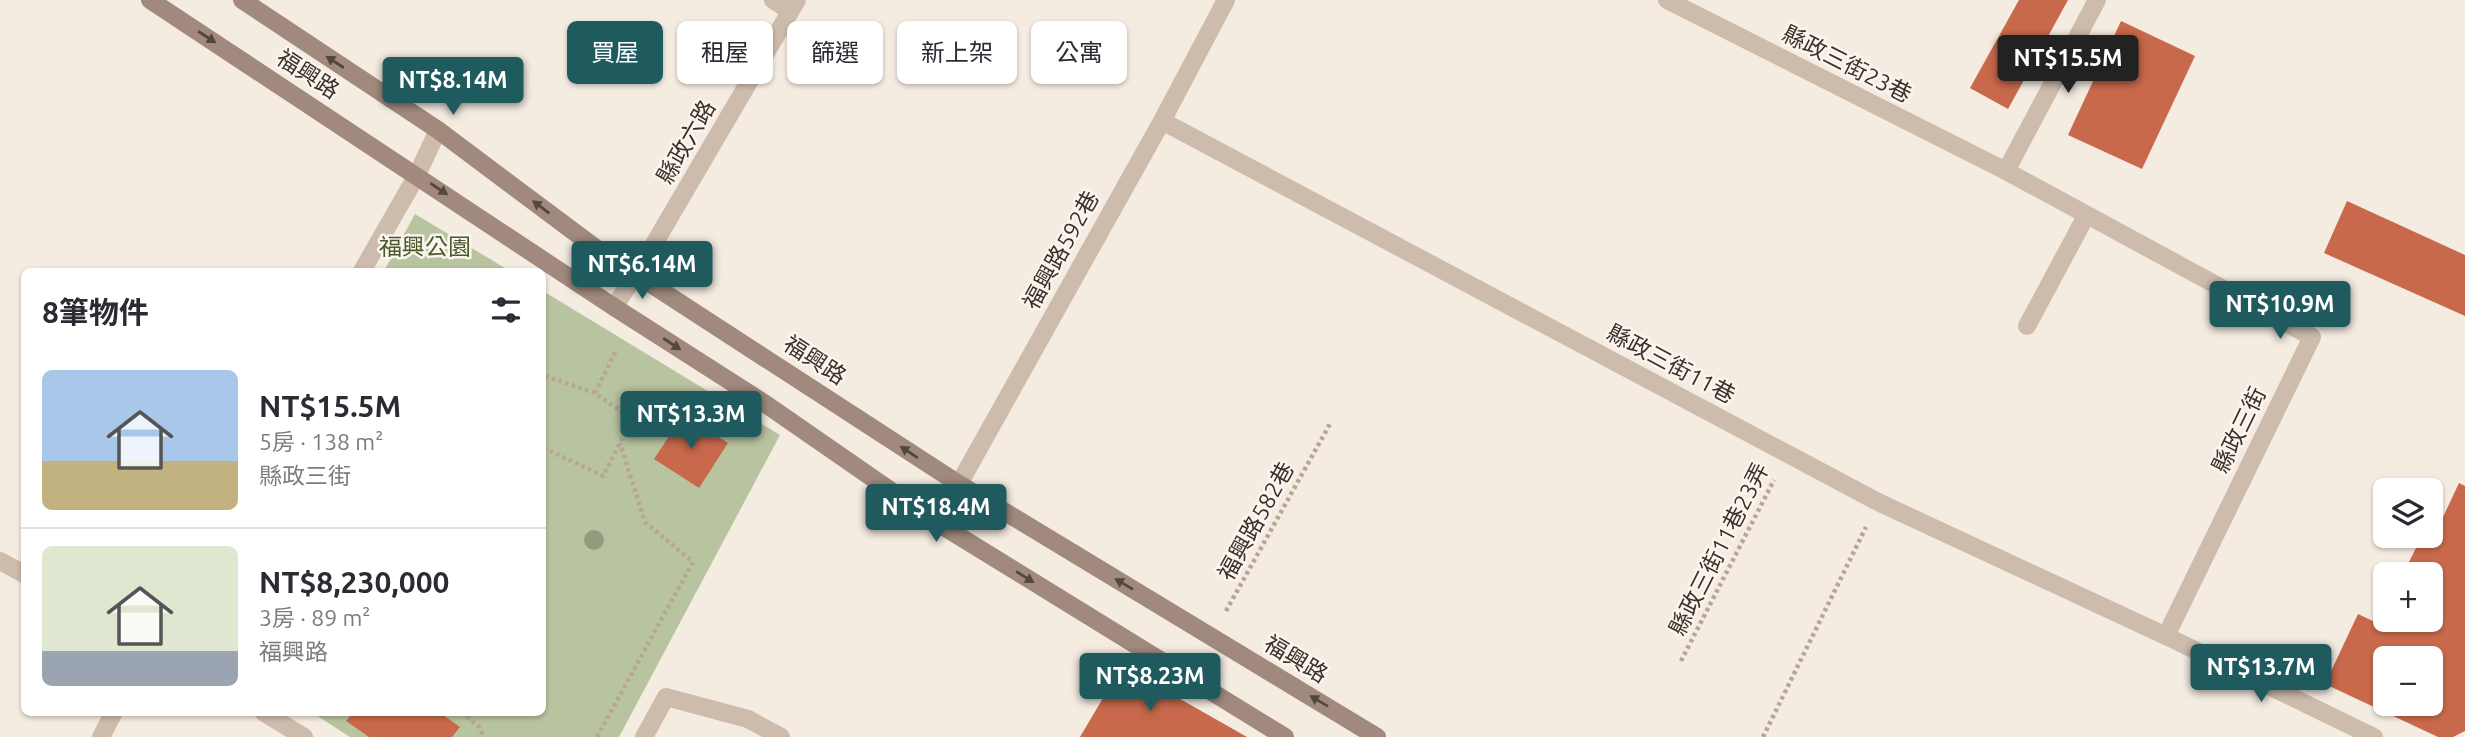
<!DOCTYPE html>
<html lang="zh-TW">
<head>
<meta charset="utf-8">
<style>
  body { margin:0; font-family:Ubuntu,"Noto Sans TC",sans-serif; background:#f2f2f3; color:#2b2b33; height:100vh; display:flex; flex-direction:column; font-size:26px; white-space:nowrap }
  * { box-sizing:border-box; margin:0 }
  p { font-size:23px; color:#7c7c81 }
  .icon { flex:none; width:38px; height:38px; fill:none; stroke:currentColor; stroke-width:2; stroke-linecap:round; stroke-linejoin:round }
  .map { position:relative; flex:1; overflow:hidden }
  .drawer { position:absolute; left:21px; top:268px; width:525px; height:448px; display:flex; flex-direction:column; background:#fff; border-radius:10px; box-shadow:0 2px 5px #0004 }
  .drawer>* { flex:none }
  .guide { position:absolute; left:567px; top:21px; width:665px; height:63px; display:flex; gap:14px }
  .tools { position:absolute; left:2373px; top:478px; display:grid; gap:14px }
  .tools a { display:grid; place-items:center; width:70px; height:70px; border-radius:10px; background:#fff; box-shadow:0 2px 5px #0004; font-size:35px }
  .price { position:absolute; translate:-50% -60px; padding:0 16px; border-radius:7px; background:#1f5a5e; color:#fff; font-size:23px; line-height:46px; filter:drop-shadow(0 2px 4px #0008) }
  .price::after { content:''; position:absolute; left:50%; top:42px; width:21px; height:16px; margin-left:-10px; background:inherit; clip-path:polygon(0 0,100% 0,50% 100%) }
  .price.on { background:#222; color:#fff }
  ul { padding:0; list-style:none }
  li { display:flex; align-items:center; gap:21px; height:175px; padding:0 21px }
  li+li { border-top:2px solid #e1e1e2 }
  li span { display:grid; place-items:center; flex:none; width:196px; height:140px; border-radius:10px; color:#555 }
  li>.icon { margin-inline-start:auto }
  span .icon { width:84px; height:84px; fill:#fffc; stroke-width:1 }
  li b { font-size:30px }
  h2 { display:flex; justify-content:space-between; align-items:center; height:84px; padding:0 21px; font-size:30px }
  .tag { padding:0 24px; border-radius:10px; background:#fff; box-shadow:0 2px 5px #0004; font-size:24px; line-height:63px }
  .tag.on { background:#1f5a5e; color:#fff }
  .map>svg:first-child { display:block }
  .green { fill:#b8c4a0 }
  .building { fill:#c8694b; fill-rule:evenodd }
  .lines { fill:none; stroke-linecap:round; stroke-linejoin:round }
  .path { stroke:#b9a596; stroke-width:4.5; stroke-dasharray:3.5 3.5; stroke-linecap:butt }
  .lane { stroke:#cdbbac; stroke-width:18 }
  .street { stroke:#cdbbac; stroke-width:18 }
  .secondary { stroke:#a18a7d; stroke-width:18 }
  .tree { fill:#969b7f }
  .oneway { fill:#544640 }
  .labels { text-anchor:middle; stroke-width:5; stroke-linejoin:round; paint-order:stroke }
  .street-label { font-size:23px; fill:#3b302b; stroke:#fbf5ee }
  .park-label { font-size:23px; fill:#4a5a2e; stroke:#fbf5ee }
</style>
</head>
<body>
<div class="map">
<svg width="2465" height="737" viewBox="0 0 2465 737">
  <rect width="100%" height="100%" fill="#f4ebe1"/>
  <path class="green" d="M415,214L510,271H384Z
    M543,291L780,435L619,737H350L311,712H542Z"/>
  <path class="building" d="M2019,0H2068L2008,109L1970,88Z
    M2121,21L2195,56L2142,169L2068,135Z
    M2347,201L2465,255V316L2324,253Z
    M683,415L728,443L699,488L654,459Z
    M2459,483L2465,486V731L2453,737H2438L2325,684L2358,614L2379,624L2385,611V620H2431V574H2403L2422,536H2431V529L2436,532ZM2385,658H2431V704H2385Z
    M1122,666L1247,737H1080Z
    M353,712H439L460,727L452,737H369L346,721Z"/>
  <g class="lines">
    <path class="path" d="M542,382L545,376L595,393L632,419L603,476L542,447
      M595,393L616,351
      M1226,611L1331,422
      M1681,661L1774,480
      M461,712L479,727L484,737
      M597,737L693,562L645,522L620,443
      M1763,737L1866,527"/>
    <path class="lane" d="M1667,0L2006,171
      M1162,121L1878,502L2166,636
      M362,271L417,175L438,130
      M2027,326L2086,216
      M936,522L959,484L1162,121L1226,0
      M0,561L24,574
      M263,712L304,737
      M101,737L114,712
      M644,737L666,697L748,719L781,737"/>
    <path class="street" d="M773,0L790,11
      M2097,0L2006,171L2312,337L2166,636L2374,737
      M614,307L637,273L797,0"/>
    <path class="secondary" d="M150,0L614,307L764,403L936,522L1285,737
      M242,0L438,130L597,249L959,484L1377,737"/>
  </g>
  <circle class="tree" cx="594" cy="540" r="10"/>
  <defs><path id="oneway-solid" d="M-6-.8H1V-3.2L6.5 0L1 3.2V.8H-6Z" transform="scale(1.75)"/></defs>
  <g class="oneway">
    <use href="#oneway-solid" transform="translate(207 37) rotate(33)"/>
    <use href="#oneway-solid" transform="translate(335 62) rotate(-147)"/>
    <use href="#oneway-solid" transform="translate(439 189) rotate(34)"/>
    <use href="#oneway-solid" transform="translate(541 207) rotate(-143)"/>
    <use href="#oneway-solid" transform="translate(672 344) rotate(33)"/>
    <use href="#oneway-solid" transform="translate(909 452) rotate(-146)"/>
    <use href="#oneway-solid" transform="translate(1025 577) rotate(32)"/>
    <use href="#oneway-solid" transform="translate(1124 584) rotate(-149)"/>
    <use href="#oneway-solid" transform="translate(1319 701) rotate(-149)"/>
  </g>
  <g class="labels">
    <g class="street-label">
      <text transform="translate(1847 64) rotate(27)" y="8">縣政三街23巷</text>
      <text transform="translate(308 74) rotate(33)" y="8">福興路</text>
      <text transform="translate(686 142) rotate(-60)" y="8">縣政六路</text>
      <text transform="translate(1061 250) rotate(-61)" y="8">福興路592巷</text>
      <text transform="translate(815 360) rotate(33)" y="8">福興路</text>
      <text transform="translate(1671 364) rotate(28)" y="8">縣政三街11巷</text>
      <text transform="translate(2239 430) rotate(-64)" y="8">縣政三街</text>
      <text transform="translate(1256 521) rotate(-61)" y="8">福興路582巷</text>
      <text transform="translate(1719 549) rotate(-63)" y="8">縣政三街11巷23弄</text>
      <text transform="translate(1296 659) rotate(31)" y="8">福興路</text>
    </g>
    <g class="park-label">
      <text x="425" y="255">福興公園</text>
    </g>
  </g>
</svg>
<div class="tools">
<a><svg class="icon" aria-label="layers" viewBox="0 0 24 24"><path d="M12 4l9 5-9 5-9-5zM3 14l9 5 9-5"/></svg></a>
<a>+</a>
<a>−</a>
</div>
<b class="price on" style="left:2068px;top:95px">NT$15.5M</b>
<b class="price" style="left:453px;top:117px">NT$8.14M</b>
<b class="price" style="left:642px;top:301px">NT$6.14M</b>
<b class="price" style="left:2280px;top:341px">NT$10.9M</b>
<b class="price" style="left:691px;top:451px">NT$13.3M</b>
<b class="price" style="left:936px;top:544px">NT$18.4M</b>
<b class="price" style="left:2261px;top:704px">NT$13.7M</b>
<b class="price" style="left:1150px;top:713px">NT$8.23M</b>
<div class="guide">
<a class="tag on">買屋</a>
<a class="tag">租屋</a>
<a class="tag">篩選</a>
<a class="tag">新上架</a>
<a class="tag">公寓</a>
</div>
<section class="drawer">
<h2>8筆物件<svg class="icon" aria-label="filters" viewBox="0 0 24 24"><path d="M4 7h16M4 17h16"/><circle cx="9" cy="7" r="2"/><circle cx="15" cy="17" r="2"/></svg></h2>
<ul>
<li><span style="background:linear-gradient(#a9c7e8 65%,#c2b280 0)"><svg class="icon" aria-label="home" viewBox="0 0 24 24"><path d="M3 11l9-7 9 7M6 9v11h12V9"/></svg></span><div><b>NT$15.5M</b><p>5房 · 138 m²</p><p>縣政三街</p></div></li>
<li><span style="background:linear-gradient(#dfe7d0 75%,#9aa5b1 0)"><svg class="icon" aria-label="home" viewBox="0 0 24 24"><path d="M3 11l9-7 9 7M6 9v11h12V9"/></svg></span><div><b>NT$8,230,000</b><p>3房 · 89 m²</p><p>福興路</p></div></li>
</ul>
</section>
</div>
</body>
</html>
